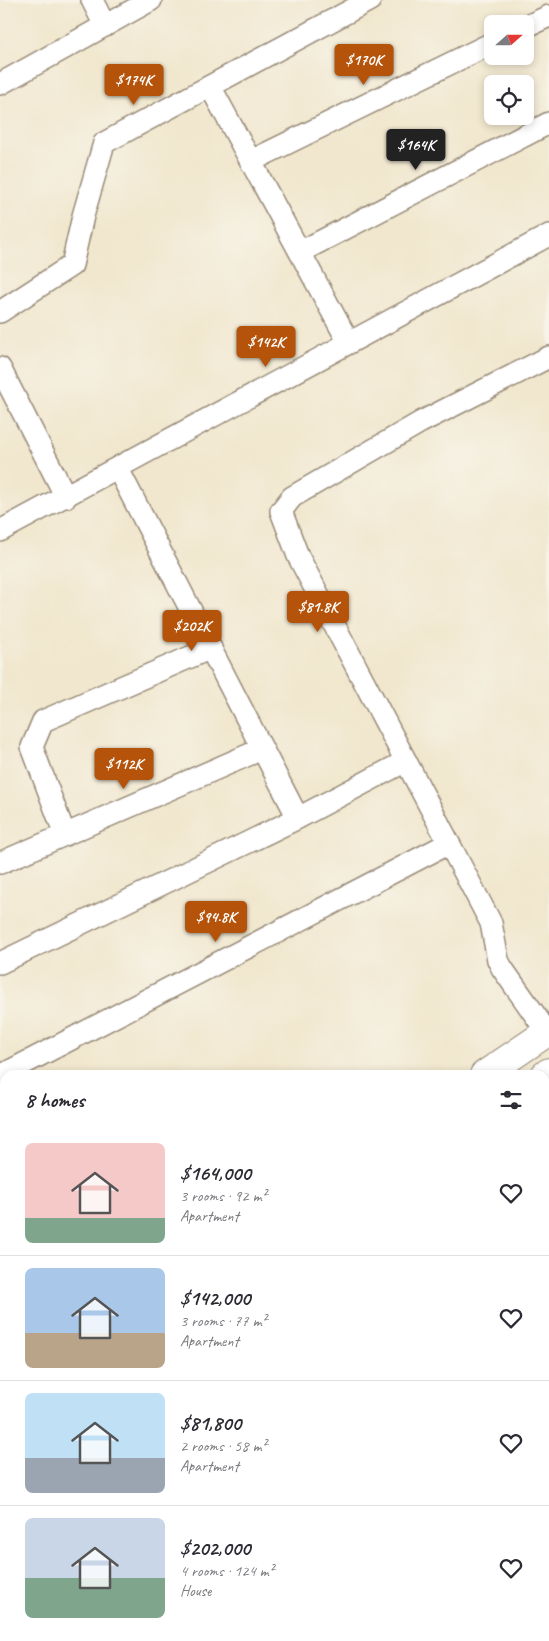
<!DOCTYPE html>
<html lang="en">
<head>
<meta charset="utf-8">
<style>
  body { margin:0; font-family:Caveat,sans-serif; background:#f2f2f3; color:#2b2b33; height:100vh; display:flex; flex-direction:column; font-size:19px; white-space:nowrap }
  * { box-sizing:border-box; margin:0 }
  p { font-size:16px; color:#7c7c81 }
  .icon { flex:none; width:28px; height:28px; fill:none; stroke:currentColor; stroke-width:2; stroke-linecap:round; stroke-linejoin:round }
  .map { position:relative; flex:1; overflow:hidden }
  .sheet { position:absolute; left:0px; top:1070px; width:550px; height:571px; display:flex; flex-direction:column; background:#fff; border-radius:15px 15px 0 0; box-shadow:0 2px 8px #0003 }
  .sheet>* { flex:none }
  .needle { width:32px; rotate:69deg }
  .buttons { position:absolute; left:484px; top:15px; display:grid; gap:10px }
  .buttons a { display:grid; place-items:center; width:50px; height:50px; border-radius:8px; background:#fff; box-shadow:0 2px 8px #0003; font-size:25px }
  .price { position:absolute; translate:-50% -42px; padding:0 11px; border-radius:5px; background:#b45309; color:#fff; font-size:16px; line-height:32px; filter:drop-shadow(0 1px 2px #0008) }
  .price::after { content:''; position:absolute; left:50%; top:30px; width:15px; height:11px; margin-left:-8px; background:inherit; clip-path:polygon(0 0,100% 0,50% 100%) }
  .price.current { background:#222; color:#fff }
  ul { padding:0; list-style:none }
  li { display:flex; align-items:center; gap:15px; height:125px; padding:0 25px }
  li+li { border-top:1px solid #e1e1e2 }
  li span { display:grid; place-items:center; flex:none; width:140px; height:100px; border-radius:8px; color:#555 }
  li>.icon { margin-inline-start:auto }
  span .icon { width:60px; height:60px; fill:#fffc; stroke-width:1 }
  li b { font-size:21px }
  h2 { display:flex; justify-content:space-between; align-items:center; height:60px; padding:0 25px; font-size:21px }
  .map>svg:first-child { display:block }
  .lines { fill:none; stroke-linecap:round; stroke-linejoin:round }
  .street-casing { stroke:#968876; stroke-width:24 }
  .secondary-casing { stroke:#968876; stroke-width:30 }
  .street { stroke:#fff; stroke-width:21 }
  .secondary { stroke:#fff; stroke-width:28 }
</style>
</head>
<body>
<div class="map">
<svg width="549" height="1641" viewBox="0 0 549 1641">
  <rect width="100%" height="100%" fill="#f7f3e8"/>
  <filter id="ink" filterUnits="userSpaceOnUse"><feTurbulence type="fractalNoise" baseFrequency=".02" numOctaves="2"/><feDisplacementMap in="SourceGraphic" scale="10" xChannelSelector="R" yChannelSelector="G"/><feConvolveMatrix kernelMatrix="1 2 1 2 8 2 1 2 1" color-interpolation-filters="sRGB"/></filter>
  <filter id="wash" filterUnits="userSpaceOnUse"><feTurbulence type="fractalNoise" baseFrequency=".0096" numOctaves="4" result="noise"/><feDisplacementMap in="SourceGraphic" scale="20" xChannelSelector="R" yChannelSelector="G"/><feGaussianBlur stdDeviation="1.12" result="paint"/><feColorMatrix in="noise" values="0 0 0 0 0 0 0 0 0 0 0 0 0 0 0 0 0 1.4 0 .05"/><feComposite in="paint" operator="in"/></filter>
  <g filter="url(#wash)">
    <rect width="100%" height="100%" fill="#f1e7ce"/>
  </g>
  <g filter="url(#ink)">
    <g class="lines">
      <g class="street-casing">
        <path id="street" d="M92,0L105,26
          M525,27L549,16
          M0,84L151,0
          M210,86L349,343
          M251,161L492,43
          M300,252L549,123
          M0,312L72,265L83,216L104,143L370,0
          M0,368L66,497
          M118,469L298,818
          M0,531L549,235
          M65,835L32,747L43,721L211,648
          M0,863L262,749
          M0,963L298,818L406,761
          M547,1032L502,968L498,960L491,923L298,556L281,511L292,497L421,422L549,357
          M0,1076L449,843
          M545,1225L549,1223
          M545,1266L549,1272
          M545,1368L549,1365
          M545,1484L549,1481
          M545,1605L549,1603
          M159,1641L165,1636
          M329,1641L336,1636
          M491,1641L498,1636"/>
      </g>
      <g class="secondary-casing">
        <path id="secondary" d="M484,1075L549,1031
          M545,1075L549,1072
          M0,1405L5,1402
          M0,1450L5,1446"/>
      </g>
      <use href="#street" class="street"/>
      <use href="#secondary" class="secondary"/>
    </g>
  </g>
</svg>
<div class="buttons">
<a><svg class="needle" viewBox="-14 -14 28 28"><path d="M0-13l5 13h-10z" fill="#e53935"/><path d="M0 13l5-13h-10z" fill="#7c7c81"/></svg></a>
<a><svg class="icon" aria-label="locate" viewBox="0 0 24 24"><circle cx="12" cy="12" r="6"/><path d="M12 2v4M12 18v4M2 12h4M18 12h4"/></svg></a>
</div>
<b class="price" style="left:364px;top:86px">$170K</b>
<b class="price" style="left:134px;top:106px">$174K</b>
<b class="price current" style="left:416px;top:171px">$164K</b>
<b class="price" style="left:266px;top:368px">$142K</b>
<b class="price" style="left:318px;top:633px">$81.8K</b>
<b class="price" style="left:192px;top:652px">$202K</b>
<b class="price" style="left:124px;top:790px">$112K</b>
<b class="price" style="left:216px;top:943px">$94.8K</b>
<section class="sheet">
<h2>8 homes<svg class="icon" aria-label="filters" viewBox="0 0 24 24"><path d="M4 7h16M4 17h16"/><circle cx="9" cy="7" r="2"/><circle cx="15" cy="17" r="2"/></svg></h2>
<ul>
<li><span style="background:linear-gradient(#f6c9c9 75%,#7fa58c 0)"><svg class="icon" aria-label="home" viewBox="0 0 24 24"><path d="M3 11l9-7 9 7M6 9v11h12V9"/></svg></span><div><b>$164,000</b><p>3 rooms · 92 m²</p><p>Apartment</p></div><svg class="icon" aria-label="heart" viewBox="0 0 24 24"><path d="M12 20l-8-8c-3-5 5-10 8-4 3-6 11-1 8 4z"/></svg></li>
<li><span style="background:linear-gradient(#a9c7e8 65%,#b9a48a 0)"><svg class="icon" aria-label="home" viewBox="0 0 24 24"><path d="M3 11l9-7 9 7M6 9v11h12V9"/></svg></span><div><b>$142,000</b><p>3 rooms · 77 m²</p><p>Apartment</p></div><svg class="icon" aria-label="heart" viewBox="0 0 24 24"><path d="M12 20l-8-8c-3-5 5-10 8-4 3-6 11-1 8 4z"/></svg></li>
<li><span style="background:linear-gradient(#bfe0f5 65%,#9aa5b1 0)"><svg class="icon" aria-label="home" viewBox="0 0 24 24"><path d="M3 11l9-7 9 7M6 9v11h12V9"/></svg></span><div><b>$81,800</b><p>2 rooms · 58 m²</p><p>Apartment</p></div><svg class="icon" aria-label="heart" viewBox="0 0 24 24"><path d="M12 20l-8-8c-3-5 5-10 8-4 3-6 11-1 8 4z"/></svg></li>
<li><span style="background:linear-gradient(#c9d6e8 60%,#7fa58c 0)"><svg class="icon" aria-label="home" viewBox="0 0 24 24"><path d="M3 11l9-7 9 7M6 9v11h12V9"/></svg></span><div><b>$202,000</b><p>4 rooms · 124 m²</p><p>House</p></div><svg class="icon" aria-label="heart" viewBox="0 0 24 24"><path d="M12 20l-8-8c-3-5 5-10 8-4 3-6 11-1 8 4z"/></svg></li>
</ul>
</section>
</div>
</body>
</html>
